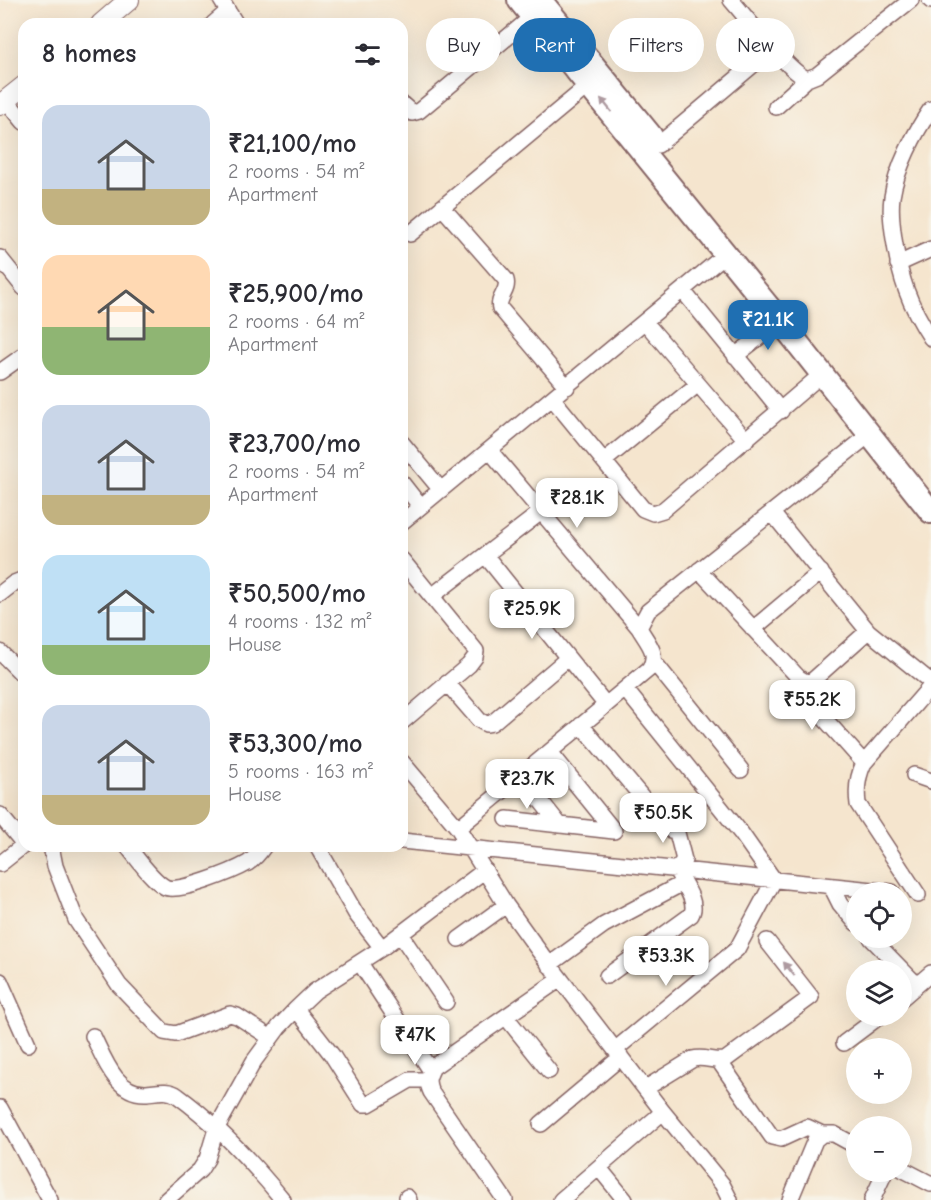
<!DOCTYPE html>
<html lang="en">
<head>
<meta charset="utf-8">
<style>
  body { margin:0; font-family:"Comic Neue",sans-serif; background:#f2f2f3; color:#2b2b33; height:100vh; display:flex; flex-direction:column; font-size:22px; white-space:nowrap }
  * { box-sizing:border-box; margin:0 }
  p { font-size:20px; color:#7c7c81 }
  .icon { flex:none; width:33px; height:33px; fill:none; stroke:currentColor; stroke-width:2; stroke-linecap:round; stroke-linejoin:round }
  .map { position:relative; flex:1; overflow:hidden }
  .details { position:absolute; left:18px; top:18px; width:390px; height:834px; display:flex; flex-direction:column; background:#fff; border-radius:18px; box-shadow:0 6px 24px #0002 }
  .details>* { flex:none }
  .top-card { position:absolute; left:426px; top:18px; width:414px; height:54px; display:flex; gap:12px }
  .controls { position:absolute; left:846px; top:882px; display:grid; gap:12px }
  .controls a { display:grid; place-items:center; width:66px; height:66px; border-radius:50%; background:#fff; box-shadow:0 6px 24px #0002; font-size:30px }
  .price { position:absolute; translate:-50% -51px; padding:0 14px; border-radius:12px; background:#fff; color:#222; font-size:20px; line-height:39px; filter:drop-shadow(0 2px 3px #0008) }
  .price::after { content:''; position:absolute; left:50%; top:36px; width:18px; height:14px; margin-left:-9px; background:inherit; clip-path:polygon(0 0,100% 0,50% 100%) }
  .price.selected { background:#1f6fb2; color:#fff }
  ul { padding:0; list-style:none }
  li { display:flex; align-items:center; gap:18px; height:150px; padding:0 24px }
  li span { display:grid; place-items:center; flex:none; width:168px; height:120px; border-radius:18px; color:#555 }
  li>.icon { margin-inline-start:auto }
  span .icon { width:72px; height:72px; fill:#fffc; stroke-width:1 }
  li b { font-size:26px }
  h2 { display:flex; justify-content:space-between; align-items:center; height:72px; padding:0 24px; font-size:26px }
  .pill { padding:0 21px; border-radius:27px; background:#fff; box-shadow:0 6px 24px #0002; font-size:21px; line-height:54px }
  .pill.selected { background:#1f6fb2; color:#fff }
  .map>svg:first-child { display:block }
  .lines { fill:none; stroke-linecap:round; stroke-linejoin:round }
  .minor-casing { stroke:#866464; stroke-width:18 }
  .major-casing { stroke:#866464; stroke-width:22 }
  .highway-casing { stroke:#866464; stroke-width:26 }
  .minor { stroke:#fff; stroke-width:15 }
  .major { stroke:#fff; stroke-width:20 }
  .highway { stroke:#fff; stroke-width:22 }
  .oneway { fill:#ae9aa0 }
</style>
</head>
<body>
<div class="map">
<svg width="931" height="1200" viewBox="0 0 931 1200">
  <rect width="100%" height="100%" fill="#f7f3e8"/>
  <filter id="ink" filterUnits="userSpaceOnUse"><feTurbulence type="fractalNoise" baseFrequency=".0167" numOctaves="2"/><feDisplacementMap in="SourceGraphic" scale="12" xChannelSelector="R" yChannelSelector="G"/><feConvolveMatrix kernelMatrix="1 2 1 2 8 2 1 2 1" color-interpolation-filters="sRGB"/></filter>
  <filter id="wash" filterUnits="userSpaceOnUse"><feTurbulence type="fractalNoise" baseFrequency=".008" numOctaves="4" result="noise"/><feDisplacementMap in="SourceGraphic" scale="24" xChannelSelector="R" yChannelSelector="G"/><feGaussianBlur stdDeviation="1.35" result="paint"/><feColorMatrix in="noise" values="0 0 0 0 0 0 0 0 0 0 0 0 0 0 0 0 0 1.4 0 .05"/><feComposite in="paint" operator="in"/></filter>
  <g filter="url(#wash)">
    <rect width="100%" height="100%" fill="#f5e5ce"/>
  </g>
  <g filter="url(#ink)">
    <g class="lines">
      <g class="minor-casing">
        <path id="minor" d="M221,0L236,24
          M731,0C747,18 788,71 807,79L817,75L911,0
          M930,0L931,1
          M213,24L228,11
          M6,100L24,122
          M402,104L412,113L419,111L533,16
          M776,107L807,79
          M931,109C915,132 896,169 892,197C890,212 892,225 894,239C900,278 909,305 931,338
          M658,145L773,48
          M442,207L506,280C509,291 497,298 500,308L567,387
          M410,234L589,85
          M0,258L24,288
          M898,264L931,249
          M683,291L781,411
          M645,322L746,440
          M735,356L780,321
          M0,372L24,355
          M553,399L643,509L653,513L663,510L822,374
          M402,443L441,490
          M490,451L639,628
          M604,461L698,384
          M402,483L420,506
          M772,513L868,631L931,682
          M402,522L726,254
          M485,555L606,705
          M402,560L476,651L475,657L469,665L402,722
          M699,570L799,678L806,682L812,681L868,631
          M0,594L14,583L24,579
          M432,596L541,512
          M753,629L821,572
          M0,652L24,676
          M654,662L741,770
          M806,682V698L864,763
          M447,683L479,720L486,724L492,723L568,658
          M581,725L670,830
          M402,762L458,828L506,905L539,951L663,1112L722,1184L730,1200
          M914,775L931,781
          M521,776L559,824
          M0,815L24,844
          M507,819L614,831L550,752
          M458,828L649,669C660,654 647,642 639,628L648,611L869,435
          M402,841L892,892
          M51,846L55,866L76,920L119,985L164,1032L176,1034L230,1014L237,1016L271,1038
          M127,846C137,858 152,880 165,887C178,894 234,871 248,863C254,859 260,852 264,846
          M317,846L356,914L382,948
          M0,864L24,845
          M831,886L840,904L856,923
          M918,895L858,804C856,789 857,777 864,763L931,686
          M400,934L446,1002
          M871,938L917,985
          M459,939L506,905
          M360,963L431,1071
          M549,965L604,925L683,883
          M607,976L691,915C699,902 682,882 676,870L684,860L675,825
          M0,981L28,1044
          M902,998L931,973
          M296,1009L332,1055L363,1104H369L410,1080H427
          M506,1017L549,1071
          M93,1036C104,1058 116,1095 147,1093C157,1092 169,1089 178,1096C218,1125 252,1162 283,1200
          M844,1043L880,1016
          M616,1049L737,949L774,880L741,833L625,689
          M719,1061L772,1137L781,1139L807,1127L822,1134
          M646,1088L693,1059C704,1056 714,1062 725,1060L811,997L767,941
          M0,1108L50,1200
          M541,1124L621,1057
          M599,1168L625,1200
          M902,1169L931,1184
          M407,1197L409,1200
          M166,1200L200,1170L207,1159L216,1129L254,1061L279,1027L296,1009L315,991L382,948L485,870
          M505,1200L431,1092C426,1081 428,1077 433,1067L560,979
          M561,1200L663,1112
          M790,1200L815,1140L822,1134H834L856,1146
          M872,1200L885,1172"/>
      </g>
      <g class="major-casing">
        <path id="major" d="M101,24L129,0
          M0,105L24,86"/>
      </g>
      <g class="highway-casing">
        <path id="highway" d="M519,0L780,321L931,512
          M540,0L651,136"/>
      </g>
      <use href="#minor" class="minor"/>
      <use href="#major" class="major"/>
      <use href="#highway" class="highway"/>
    </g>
    <defs><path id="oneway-solid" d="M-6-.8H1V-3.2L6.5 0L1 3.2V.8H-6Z" transform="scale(1.5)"/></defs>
    <g class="oneway">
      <use href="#oneway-solid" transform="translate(606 105) rotate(-129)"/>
      <use href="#oneway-solid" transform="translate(789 969) rotate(-129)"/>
    </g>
  </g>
</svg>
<div class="controls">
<a><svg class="icon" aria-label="locate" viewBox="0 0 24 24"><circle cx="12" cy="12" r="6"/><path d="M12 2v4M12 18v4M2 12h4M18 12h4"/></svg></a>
<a><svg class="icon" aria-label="layers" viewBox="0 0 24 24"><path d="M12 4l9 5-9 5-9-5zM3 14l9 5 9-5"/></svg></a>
<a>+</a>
<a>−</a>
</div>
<b class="price selected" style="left:768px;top:351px">₹21.1K</b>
<b class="price" style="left:577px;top:529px">₹28.1K</b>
<b class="price" style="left:532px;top:640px">₹25.9K</b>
<b class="price" style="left:812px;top:731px">₹55.2K</b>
<b class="price" style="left:527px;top:810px">₹23.7K</b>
<b class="price" style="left:663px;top:844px">₹50.5K</b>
<b class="price" style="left:666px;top:987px">₹53.3K</b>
<b class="price" style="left:415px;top:1066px">₹47K</b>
<div class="top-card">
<a class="pill">Buy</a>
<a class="pill selected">Rent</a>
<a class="pill">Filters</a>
<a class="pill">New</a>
</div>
<section class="details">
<h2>8 homes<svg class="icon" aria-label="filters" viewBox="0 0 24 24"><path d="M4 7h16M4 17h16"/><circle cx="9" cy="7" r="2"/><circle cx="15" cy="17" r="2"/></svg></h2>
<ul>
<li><span style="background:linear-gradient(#c9d6e8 70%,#c2b280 0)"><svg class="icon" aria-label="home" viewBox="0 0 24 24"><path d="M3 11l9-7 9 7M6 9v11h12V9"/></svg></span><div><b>₹21,100/mo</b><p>2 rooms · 54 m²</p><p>Apartment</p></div></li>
<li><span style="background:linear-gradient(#ffd9b3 60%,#8fb573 0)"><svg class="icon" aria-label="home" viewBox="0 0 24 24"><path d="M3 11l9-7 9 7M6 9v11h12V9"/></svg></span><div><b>₹25,900/mo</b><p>2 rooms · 64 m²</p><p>Apartment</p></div></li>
<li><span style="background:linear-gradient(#c9d6e8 75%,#c2b280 0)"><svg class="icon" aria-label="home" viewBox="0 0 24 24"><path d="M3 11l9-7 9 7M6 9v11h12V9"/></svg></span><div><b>₹23,700/mo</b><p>2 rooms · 54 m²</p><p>Apartment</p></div></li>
<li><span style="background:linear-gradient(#bfe0f5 75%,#8fb573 0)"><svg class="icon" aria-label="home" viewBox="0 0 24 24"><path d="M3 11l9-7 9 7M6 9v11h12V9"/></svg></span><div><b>₹50,500/mo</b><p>4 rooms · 132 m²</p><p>House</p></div></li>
<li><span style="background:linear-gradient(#c9d6e8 75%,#c2b280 0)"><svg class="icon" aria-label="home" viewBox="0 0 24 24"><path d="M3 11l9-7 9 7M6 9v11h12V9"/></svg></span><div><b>₹53,300/mo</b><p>5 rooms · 163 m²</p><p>House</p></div></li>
</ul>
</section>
</div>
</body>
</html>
